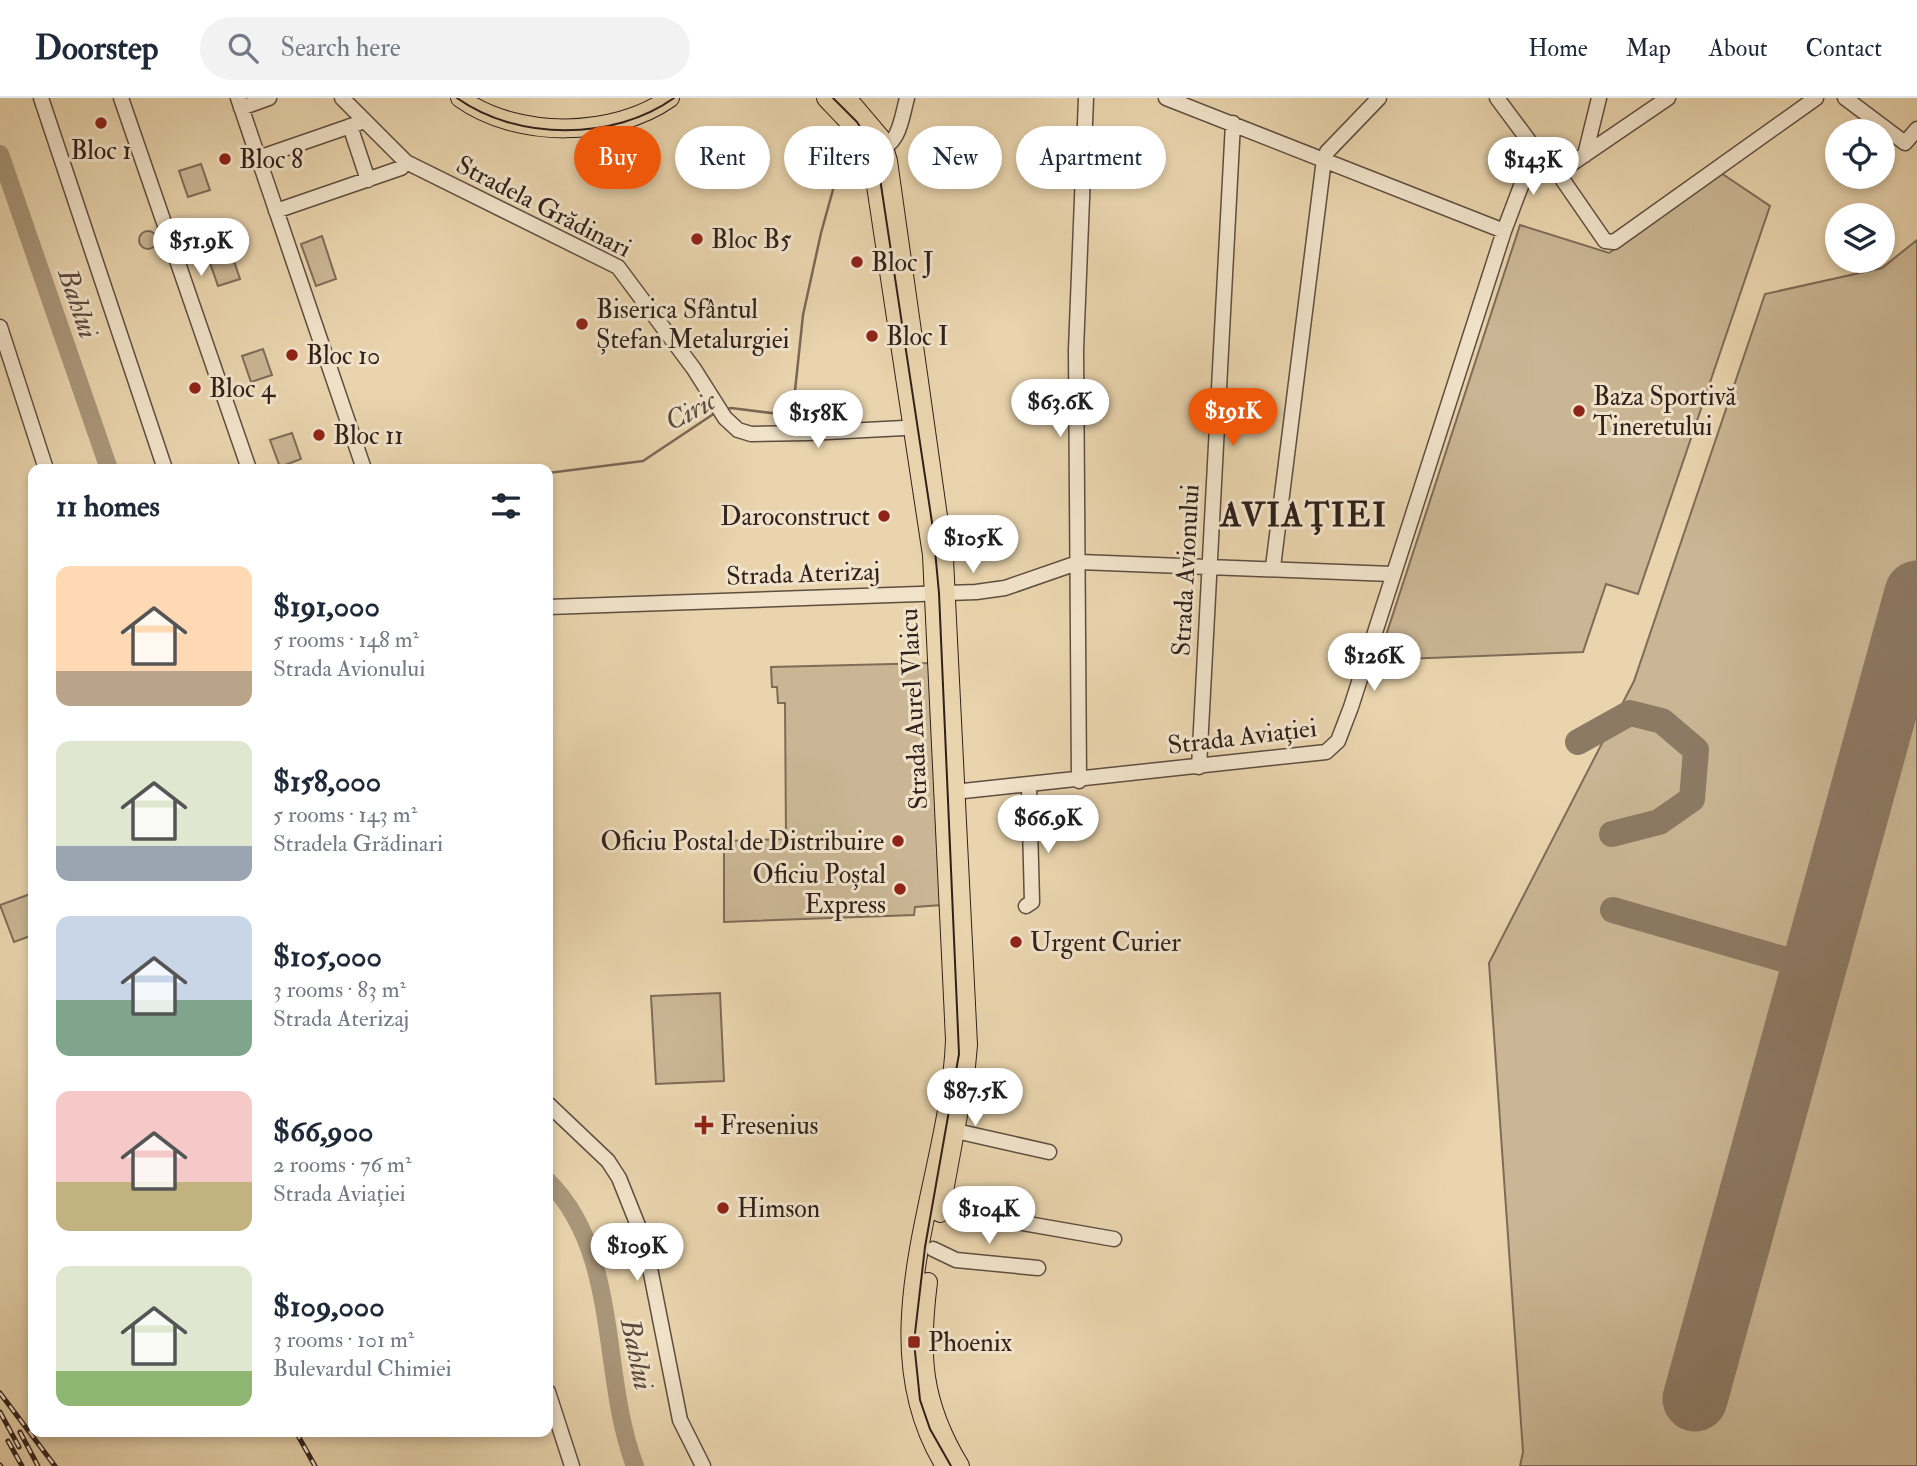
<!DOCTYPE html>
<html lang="en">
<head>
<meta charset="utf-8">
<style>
  body { margin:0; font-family:"IM FELL Double Pica",serif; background:#f2f2f3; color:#1f2937; height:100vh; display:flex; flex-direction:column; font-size:26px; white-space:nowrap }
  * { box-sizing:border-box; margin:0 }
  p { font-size:23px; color:#747a83 }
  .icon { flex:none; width:38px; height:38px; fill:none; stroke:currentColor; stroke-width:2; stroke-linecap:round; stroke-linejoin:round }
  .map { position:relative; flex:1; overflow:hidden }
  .panel { position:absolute; left:28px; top:366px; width:525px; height:973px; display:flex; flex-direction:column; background:#fff; border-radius:14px; box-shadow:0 4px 10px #0003 }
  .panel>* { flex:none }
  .guide { position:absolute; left:574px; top:28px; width:665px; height:63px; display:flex; gap:14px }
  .tools { position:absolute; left:1825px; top:21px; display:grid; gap:14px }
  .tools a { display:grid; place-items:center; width:70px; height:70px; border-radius:50%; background:#fff; box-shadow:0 4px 10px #0003; font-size:35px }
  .price { position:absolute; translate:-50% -60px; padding:0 16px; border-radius:24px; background:#fff; color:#222; font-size:23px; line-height:46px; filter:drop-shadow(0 2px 4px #0008) }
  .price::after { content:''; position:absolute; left:50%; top:42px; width:21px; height:16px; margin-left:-10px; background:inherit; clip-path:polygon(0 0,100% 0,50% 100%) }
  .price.selected { background:#ea580c; color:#fff }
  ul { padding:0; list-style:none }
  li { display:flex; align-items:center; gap:21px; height:175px; padding:0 28px }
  li span { display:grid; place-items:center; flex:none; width:196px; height:140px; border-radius:14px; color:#555 }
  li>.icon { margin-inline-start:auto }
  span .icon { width:84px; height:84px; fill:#fffc; stroke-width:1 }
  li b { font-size:30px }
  h2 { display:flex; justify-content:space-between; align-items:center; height:84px; padding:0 28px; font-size:30px }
  .pill { padding:0 24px; border-radius:32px; background:#fff; box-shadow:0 4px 10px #0003; font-size:24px; line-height:63px }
  .pill.selected { background:#ea580c; color:#fff }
  header { display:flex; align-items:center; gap:42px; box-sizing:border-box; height:98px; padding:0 35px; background:#fff; border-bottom:2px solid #e0e1e3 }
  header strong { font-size:33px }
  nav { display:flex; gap:38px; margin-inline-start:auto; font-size:24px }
  .search { width:490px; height:63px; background:#f2f2f3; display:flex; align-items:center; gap:18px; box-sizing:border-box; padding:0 24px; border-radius:38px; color:#747a83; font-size:26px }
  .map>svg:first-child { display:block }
  .green { fill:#cab694; stroke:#7e6c58; stroke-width:2 }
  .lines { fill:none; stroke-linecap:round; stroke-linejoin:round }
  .stream { stroke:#7a6855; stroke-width:2.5 }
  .river { stroke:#aa977b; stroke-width:18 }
  .taxiway { stroke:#8d7a64; stroke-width:26 }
  .runway { stroke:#8d7a64; stroke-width:65 }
  .minor-casing { stroke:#5f4e40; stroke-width:17 }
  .major-casing { stroke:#31211b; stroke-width:20 }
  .minor { stroke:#f1e3ca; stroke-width:14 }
  .major { stroke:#e9d4ad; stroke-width:18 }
  .tram { stroke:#31211b; stroke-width:2 }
  .rail-casing { stroke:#31211b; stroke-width:5 }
  .rail { stroke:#f1e3ca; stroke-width:2.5; stroke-dasharray:8; stroke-linecap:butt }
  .poi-dot { fill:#8f2418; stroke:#f1e3ca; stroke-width:2.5 }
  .labels { text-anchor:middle; stroke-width:6; stroke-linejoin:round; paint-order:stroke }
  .poi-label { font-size:26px; fill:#31211b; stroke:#f1e3ca; text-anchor:start }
  .street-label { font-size:26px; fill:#31211b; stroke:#f1e3ca }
  .water-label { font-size:28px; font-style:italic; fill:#5b4a3d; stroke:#f1e3ca }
  .district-label { font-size:33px; font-weight:bold; letter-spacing:2px; fill:#31211b; stroke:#f1e3ca }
</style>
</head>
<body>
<header>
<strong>Doorstep</strong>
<div class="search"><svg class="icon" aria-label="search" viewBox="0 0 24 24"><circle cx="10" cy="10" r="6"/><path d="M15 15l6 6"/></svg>Search here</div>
<nav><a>Home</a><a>Map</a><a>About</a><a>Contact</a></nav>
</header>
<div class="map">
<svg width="1917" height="1368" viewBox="0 0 1917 1368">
  <rect width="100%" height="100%" fill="#e9d4ad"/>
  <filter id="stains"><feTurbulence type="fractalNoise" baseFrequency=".00286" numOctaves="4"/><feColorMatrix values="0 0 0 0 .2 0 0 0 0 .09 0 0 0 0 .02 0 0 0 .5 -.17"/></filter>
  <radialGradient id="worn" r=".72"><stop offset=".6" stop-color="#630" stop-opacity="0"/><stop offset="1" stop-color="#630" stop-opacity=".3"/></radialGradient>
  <path class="green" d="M201,66L210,92L188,99L179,73Z
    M1721,75L1770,108L1638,496L1606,486L1583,554L1378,562L1520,127L1609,155Z
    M139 142a9 9 0 1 1 18 0a9 9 0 1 1-18 0Z
    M322,138L336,181L316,188L301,146Z
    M1917,142V1368H1520L1523,1354L1489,865L1634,583L1765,196L1882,170Z
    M231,154L240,181L218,188L209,162Z
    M263,251L272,277L251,284L242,258Z
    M292,335L301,361L280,369L270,342Z
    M933,565L942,807L915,809L914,817L724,824V743L786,741L785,605H778L777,589H772L771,569Z
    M33,795V837L14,844L0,807Z
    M720,895L724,983L656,986L651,898Z"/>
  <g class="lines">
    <path class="stream" d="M724,312L731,310L779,316L794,302L803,217L821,135L849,34
      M548,375L643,363L715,315"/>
    <path class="river" d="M0,56L109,371
      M548,1083C621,1156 600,1277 635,1368"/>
    <path class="taxiway" d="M1578,644L1630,615L1662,623L1696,652L1692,701L1659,724L1612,736
      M1613,812L1814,870"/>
    <path class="runway" d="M1695,1301L1917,495"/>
    <g class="minor-casing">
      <path id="minor" d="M41,0L165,371
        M121,0L249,371
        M238,0L364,371
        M342,0L406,64L618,169L694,271L725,320L738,332L751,336L808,335L923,329
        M1166,0L1504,133
        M1497,0L1535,51L1558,75L1605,143L1614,144L1816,0
        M1845,0L1905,45L1917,31
        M241,10L269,0
        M350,28L368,82
        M876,54C900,46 901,22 907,0
        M1585,57L1599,0
        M258,60L365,23
        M1558,75L1668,0
        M276,113L401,70L406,64
        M0,229L46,371
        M1273,469L1323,69L1327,54L1379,0
        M548,509L976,494L1005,490L1080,464L1392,476
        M1199,669L1233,25
        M1079,683L1076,252L1086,0
        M945,695L1326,654L1338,643L1351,609L1504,133L1535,51
        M1026,808L1032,804L1029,688
        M548,1006L608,1063L619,1080L645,1145L680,1322L703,1368
        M947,1031L1049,1054
        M932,1109L1114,1141
        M933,1151L956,1162L1038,1170
        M548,1294L572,1368"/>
    </g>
    <g class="major-casing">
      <path id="major" d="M460,0C517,41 613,40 670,0
        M826,0L867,43L871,55L932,457L955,942C950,1082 864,1237 945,1368
        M847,0L881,40L888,63L944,461L968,947L965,979L940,1115
        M928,1184C919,1256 921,1304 960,1368"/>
    </g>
    <use href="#minor" class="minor"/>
    <use href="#major" class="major"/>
    <path class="tram" d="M457,0C517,43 614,43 674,0
      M833,0L857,24L876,54L933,431L939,495L959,956L925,1149L914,1244L920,1302L930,1331L951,1368"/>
    <g class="rail-casing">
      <path id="rail" d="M0,1295L55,1368
        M0,1314L19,1349
        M20,1334L38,1368
        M296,1334L315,1368
        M8,1343L22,1368
        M0,1367L1,1368"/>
    </g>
    <use href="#rail" class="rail"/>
  </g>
  <g class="poi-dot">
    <circle cx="101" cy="25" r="7"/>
    <circle cx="225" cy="61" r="7"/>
    <circle cx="697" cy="141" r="7"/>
    <circle cx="857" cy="164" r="7"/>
    <circle cx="582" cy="226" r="7"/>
    <circle cx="872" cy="238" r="7"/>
    <circle cx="292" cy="257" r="7"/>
    <circle cx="195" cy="290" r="7"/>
    <circle cx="1579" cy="313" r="7"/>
    <circle cx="319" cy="337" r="7"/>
    <circle cx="884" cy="418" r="7"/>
    <circle cx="898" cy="743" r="7"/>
    <circle cx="900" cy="791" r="7"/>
    <circle cx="1016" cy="844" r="7"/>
    <path d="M700.5 1016.5h7v7h7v7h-7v7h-7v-7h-7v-7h7z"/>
    <circle cx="723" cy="1110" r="7"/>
    <rect x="907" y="1237" width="14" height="14" rx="3.5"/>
  </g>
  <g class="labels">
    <g class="poi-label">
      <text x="101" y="61" text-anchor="middle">Bloc 1</text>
      <text x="239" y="70">Bloc 8</text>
      <text x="711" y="150">Bloc B5</text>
      <text x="871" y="173">Bloc J</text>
      <text x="596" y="220">Biserica Sfântul<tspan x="596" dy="30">Ștefan Metalurgiei</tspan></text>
      <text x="886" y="247">Bloc I</text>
      <text x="306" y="266">Bloc 10</text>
      <text x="209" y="299">Bloc 4</text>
      <text x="1593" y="307">Baza Sportivă<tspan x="1593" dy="30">Tineretului</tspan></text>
      <text x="333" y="346">Bloc 11</text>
      <text x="870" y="427" text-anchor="end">Daroconstruct</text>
      <text x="884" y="752" text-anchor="end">Oficiu Postal de Distribuire</text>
      <text x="886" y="785" text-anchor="end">Oficiu Poștal<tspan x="886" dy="30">Express</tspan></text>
      <text x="1030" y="853">Urgent Curier</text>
      <text x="720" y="1036">Fresenius</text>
      <text x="737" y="1119">Himson</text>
      <text x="928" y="1253">Phoenix</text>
    </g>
    <g class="street-label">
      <text transform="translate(544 108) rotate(27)" y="9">Stradela Grădinari</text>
      <text transform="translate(1185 472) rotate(-87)" y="9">Strada Avionului</text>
      <text transform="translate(803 475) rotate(-2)" y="9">Strada Aterizaj</text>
      <text transform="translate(913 611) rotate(-93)" y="9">Strada Aurel Vlaicu</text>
      <text transform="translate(1242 638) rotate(-7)" y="9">Strada Aviației</text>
    </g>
    <g class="water-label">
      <text transform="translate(79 205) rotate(71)" y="10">Bahlui</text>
      <text transform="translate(690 312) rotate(-28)" y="10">Ciric</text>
      <text transform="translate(638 1256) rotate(78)" y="10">Bahlui</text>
    </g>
    <g class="district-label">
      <text x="1304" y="428">AVIAȚIEI</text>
    </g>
  </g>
  <rect width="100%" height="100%" filter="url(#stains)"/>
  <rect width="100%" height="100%" fill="url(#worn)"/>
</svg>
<div class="tools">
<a><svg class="icon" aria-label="locate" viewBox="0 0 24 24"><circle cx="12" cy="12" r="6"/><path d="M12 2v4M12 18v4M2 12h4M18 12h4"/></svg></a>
<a><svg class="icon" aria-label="layers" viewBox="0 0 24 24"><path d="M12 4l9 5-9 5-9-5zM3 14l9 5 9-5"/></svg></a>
</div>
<b class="price" style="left:1533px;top:99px">$143K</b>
<b class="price" style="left:201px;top:180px">$51.9K</b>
<b class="price" style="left:1060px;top:341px">$63.6K</b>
<b class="price selected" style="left:1233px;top:350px">$191K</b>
<b class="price" style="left:818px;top:352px">$158K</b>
<b class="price" style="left:973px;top:477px">$105K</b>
<b class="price" style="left:1374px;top:595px">$126K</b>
<b class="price" style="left:1048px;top:757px">$66.9K</b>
<b class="price" style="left:975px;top:1030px">$87.5K</b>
<b class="price" style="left:989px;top:1148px">$104K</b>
<b class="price" style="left:637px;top:1185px">$109K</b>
<div class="guide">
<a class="pill selected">Buy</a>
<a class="pill">Rent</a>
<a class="pill">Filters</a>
<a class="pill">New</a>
<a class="pill">Apartment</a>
</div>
<section class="panel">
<h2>11 homes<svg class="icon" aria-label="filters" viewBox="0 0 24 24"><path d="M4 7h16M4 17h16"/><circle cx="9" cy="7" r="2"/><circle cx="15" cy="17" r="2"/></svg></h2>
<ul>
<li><span style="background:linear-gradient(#ffd9b3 75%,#b9a48a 0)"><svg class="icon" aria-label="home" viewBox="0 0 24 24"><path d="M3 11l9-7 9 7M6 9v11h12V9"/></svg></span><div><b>$191,000</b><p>5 rooms · 148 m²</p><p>Strada Avionului</p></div></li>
<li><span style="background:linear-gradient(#dfe7d0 75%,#9aa5b1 0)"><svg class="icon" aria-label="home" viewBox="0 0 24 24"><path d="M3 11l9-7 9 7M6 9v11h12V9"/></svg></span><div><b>$158,000</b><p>5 rooms · 143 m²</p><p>Stradela Grădinari</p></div></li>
<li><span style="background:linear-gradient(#c9d6e8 60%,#7fa58c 0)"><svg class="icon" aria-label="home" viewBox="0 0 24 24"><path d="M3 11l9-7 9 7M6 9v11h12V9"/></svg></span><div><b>$105,000</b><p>3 rooms · 83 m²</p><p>Strada Aterizaj</p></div></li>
<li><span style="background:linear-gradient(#f6c9c9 65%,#c2b280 0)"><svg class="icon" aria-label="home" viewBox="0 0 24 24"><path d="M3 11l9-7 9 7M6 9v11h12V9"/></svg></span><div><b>$66,900</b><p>2 rooms · 76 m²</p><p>Strada Aviației</p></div></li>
<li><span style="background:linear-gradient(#dfe7d0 75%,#8fb573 0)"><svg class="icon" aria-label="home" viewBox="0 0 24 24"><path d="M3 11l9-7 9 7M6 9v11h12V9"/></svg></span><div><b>$109,000</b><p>3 rooms · 101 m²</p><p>Bulevardul Chimiei</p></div></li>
</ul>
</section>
</div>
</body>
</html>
